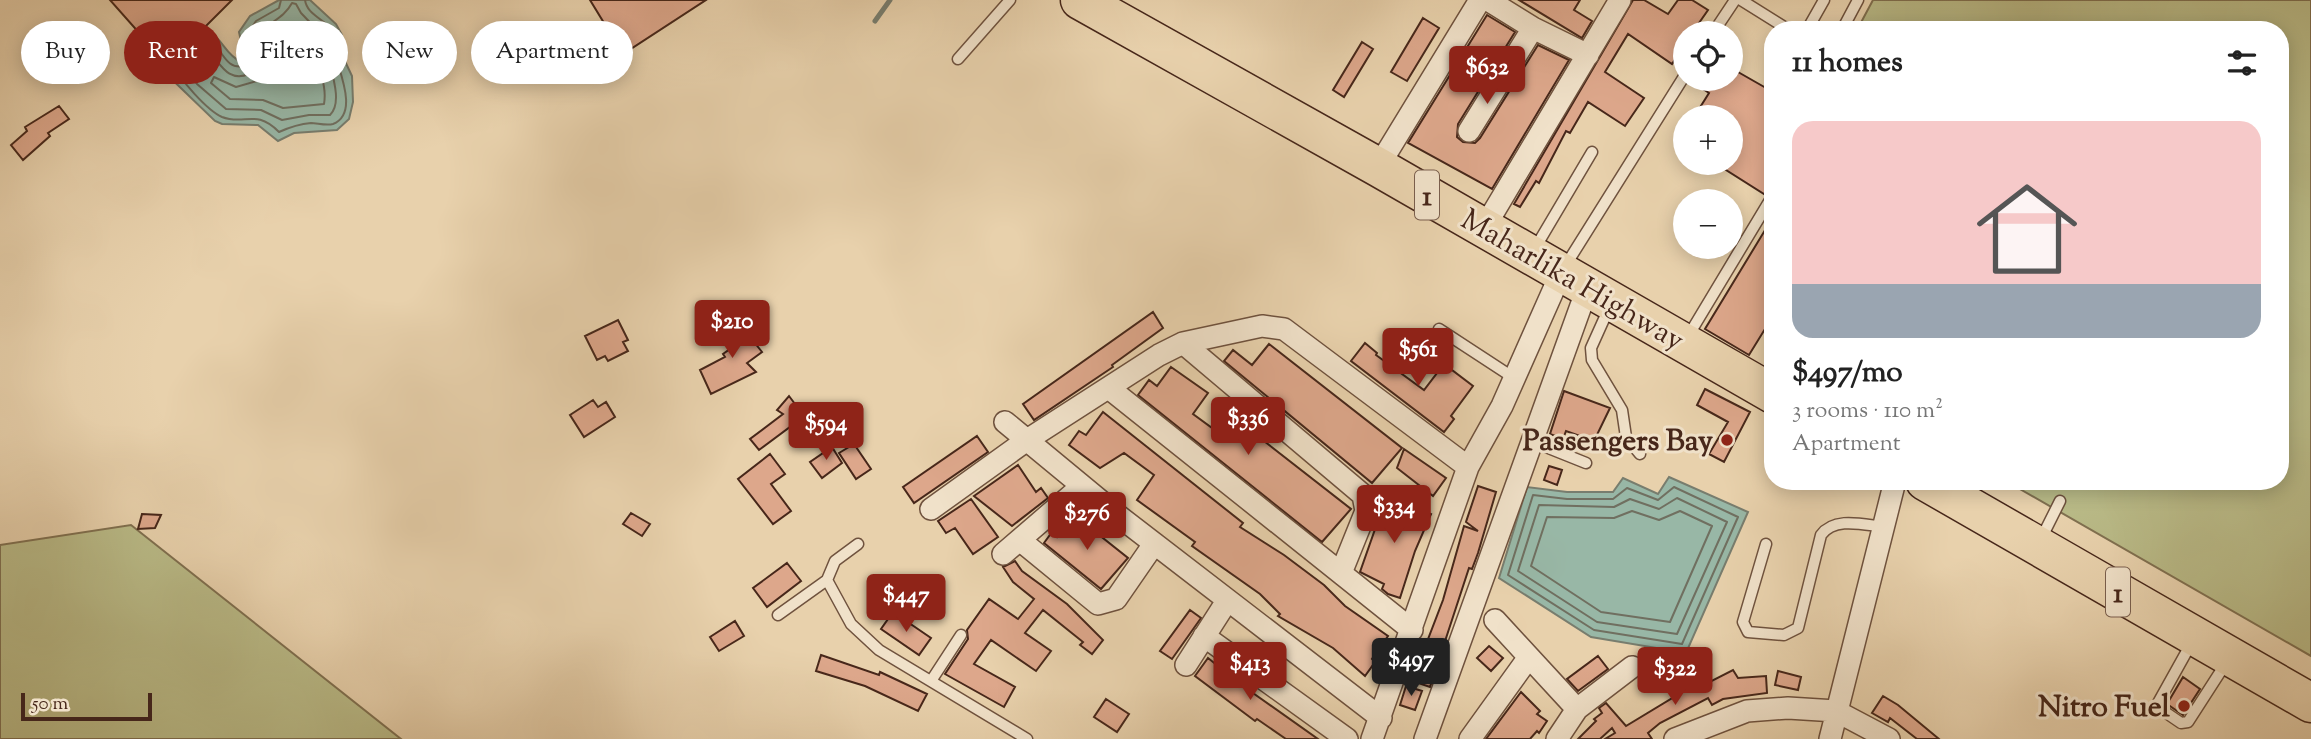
<!DOCTYPE html>
<html lang="en">
<head>
<meta charset="utf-8">
<style>
  body { margin:0; font-family:"Sorts Mill Goudy",serif; background:#f2f2f2; color:#222; height:100vh; display:flex; flex-direction:column; font-size:26px; white-space:nowrap }
  * { box-sizing:border-box; margin:0 }
  p { font-size:23px; color:#767676 }
  .icon { flex:none; width:38px; height:38px; fill:none; stroke:currentColor; stroke-width:2; stroke-linecap:round; stroke-linejoin:round }
  .map { position:relative; flex:1; overflow:hidden }
  .drawer { position:absolute; left:1764px; top:21px; width:525px; height:469px; display:flex; flex-direction:column; background:#fff; border-radius:28px; box-shadow:0 4px 18px #0003 }
  .drawer>* { flex:none }
  .banner { position:absolute; left:21px; top:21px; width:665px; height:63px; display:flex; gap:14px }
  .buttons { position:absolute; left:1673px; top:21px; display:grid; gap:14px }
  .buttons a { display:grid; place-items:center; width:70px; height:70px; border-radius:50%; background:#fff; box-shadow:0 4px 18px #0003; font-size:35px }
  .scale { position:absolute; left:21px; bottom:18px; width:131px; box-sizing:border-box; padding-left:7px; border:4px solid #47271a; border-top:0; font-size:19px; line-height:24px; white-space:nowrap; color:#47271a; -webkit-text-stroke:5px #f0e1c9; paint-order:stroke }
  .price { position:absolute; translate:-50% -60px; padding:0 16px; border-radius:7px; background:#8f2418; color:#fff; font-size:23px; line-height:46px; filter:drop-shadow(0 2px 4px #0008) }
  .price::after { content:''; position:absolute; left:50%; top:42px; width:21px; height:16px; margin-left:-10px; background:inherit; clip-path:polygon(0 0,100% 0,50% 100%) }
  .price.active { background:#222; color:#fff }
  ul { padding:0; list-style:none }
  li { display:grid; align-content:center; gap:14px; height:371px; padding:0 28px }
  li span { display:grid; place-items:center; height:217px; border-radius:21px; color:#555 }
  li>.icon { margin-inline-start:auto }
  span .icon { width:126px; height:126px; fill:#fffc; stroke-width:1 }
  li b { font-size:30px }
  h2 { display:flex; justify-content:space-between; align-items:center; height:84px; padding:0 28px; font-size:30px }
  .tag { padding:0 24px; border-radius:32px; background:#fff; box-shadow:0 4px 18px #0003; font-size:24px; line-height:63px }
  .tag.active { background:#8f2418; color:#fff }
  .map>svg:first-child { display:block }
  .green { fill:#b9ba87; stroke:#807050; stroke-width:2 }
  .water { fill:#98b7a6; stroke:#787d6e; stroke-width:2 }
  .lines { fill:none; stroke-linecap:round; stroke-linejoin:round }
  .shore { stroke:#706f60; stroke-width:2 }
  .stream { stroke:#787d6e; stroke-width:5 }
  .building { fill:#dda78b; stroke:#47271a; stroke-width:2 }
  .lane-casing { stroke:#6f523e; stroke-width:13 }
  .street-casing { stroke:#6f523e; stroke-width:24 }
  .highway-casing { stroke:#47271a; stroke-width:41 }
  .lane { stroke:#f0e1c9; stroke-width:10 }
  .street { stroke:#f0e1c9; stroke-width:21 }
  .highway { stroke:#e8d1ac; stroke-width:38 }
  .poi-dot { fill:#8f2418; stroke:#f0e1c9; stroke-width:2.5 }
  .labels { text-anchor:middle; stroke-width:6; stroke-linejoin:round; paint-order:stroke }
  .shield { fill:#f0e1c9; stroke:#7a5f4e; stroke-width:2 }
  .shield-label { font-size:28px; font-weight:bold; fill:#47271a }
  .street-label { font-size:30px; fill:#47271a; stroke:#f0e1c9 }
  .poi-label { font-size:30px; font-weight:bold; fill:#47271a; stroke:#f0e1c9; text-anchor:end }
</style>
</head>
<body>
<div class="map">
<svg width="2311" height="739" viewBox="0 0 2311 739">
  <rect width="100%" height="100%" fill="#e8d1ac"/>
  <filter id="stains"><feTurbulence type="fractalNoise" baseFrequency=".00286" numOctaves="4"/><feColorMatrix values="0 0 0 0 .2 0 0 0 0 .09 0 0 0 0 .02 0 0 0 .5 -.17"/></filter>
  <radialGradient id="worn" r=".72"><stop offset=".6" stop-color="#630" stop-opacity="0"/><stop offset="1" stop-color="#630" stop-opacity=".3"/></radialGradient>
  <path class="green" d="M1873,0H2311V656L2006,481H2280V30H1857Z
    M131,525L401,739H0V545Z"/>
  <path class="water" d="M279,0H310L336,24L342,35L343,57L352,76L353,102L349,119L337,130L294,133L278,141L258,125L222,124L215,121L157,65L160,60H166L168,47L203,29C222,35 224,54 240,61L244,55L239,32L250,16Z
    M1669,477L1748,512L1686,653L1591,637L1499,578L1527,487L1567,492H1613L1623,478L1658,494Z"/>
  <g class="lines">
    <path class="shore" d="M281,0L279,8L256,21L247,35L251,55L244,66C223,71 222,43 204,37L176,51L171,65C181,79 206,110 222,117C245,126 255,108 279,132C290,127 299,124 311,123C317,123 326,126 333,124C359,114 339,71 335,54C333,45 336,36 330,28C322,18 307,14 305,0
      M292,3L296,4L301,13L325,38C325,58 346,100 330,115H309L282,120L261,110L226,109L197,84L182,65L183,57L204,47C219,58 225,84 249,74L259,59L255,39C265,23 283,20 292,3Z
      M292,23L315,40C314,63 328,82 324,104L283,108L263,100L230,99L211,83L214,77L236,87L257,81L270,61L269,36Z
      M1674,487L1738,517L1682,644L1594,630L1508,575L1533,495L1567,499H1613L1627,488L1658,500Z
      M1677,498L1727,522L1677,634L1597,622L1518,571L1539,505L1614,507L1630,499L1659,509Z
      M1632,511L1659,520L1680,511L1712,526L1670,622L1601,612L1531,566L1547,517L1614,518Z"/>
    <path class="stream" d="M875,21L890,0"/>
  </g>
  <path class="building" d="M110,0H232L206,26L132,66L130,64L149,44Z
    M590,0H706L623,54Z
    M1519,0H1580L1574,10L1592,21L1582,38Z
    M1633,0H1644L1668,14L1678,0H1692L1708,10L1692,33H1685V44L1672,64L1628,34L1605,72L1644,98L1625,126L1588,102L1570,133L1566,131L1539,183L1536,181L1520,207L1514,204Z
    M1487,15L1515,32L1458,124L1457,137L1463,142L1475,143L1480,138L1538,45L1569,60L1492,189L1408,143Z
    M1423,18L1439,28L1407,81L1391,72Z
    M1362,42L1373,49L1344,97L1333,90Z
    M1731,68L1773,92V187L1764,194L1715,163H1731V117H1694L1709,93L1703,89L1709,79H1731Z
    M59,106L69,119L48,133L50,136L23,160L11,145L27,131L25,127Z
    M1773,217V316L1749,355L1705,329Z
    M1153,312L1163,328L1112,365L1113,367L1034,420L1023,404Z
    M735,318L762,352L747,363L756,372L711,394L700,370L725,357L723,354L734,346L724,334L728,331L724,326Z
    M618,320L628,340L623,342L628,351L608,361L605,356L597,360L585,336Z
    M1365,343L1377,353L1376,355L1424,390L1444,364L1473,386L1451,416L1454,419L1444,432L1351,361Z
    M1269,344L1402,448L1372,483L1224,361L1233,350L1252,365Z
    M1171,367L1208,393L1193,414L1219,433L1232,416L1351,509L1322,542L1138,395L1149,380L1157,386Z
    M1705,389L1750,412L1724,462L1709,454L1728,422L1697,405Z
    M1564,391L1610,408L1594,441L1566,431L1563,439L1550,434Z
    M789,396L813,428L799,439L790,427L759,450L750,439L783,414L777,410Z
    M593,400L598,407L606,402L615,417L584,437L570,415Z
    M1103,412L1243,523L1240,527L1284,555L1324,585L1345,606L1388,636L1372,659L1375,662L1365,676L1333,648L1278,616L1280,614L1260,594L1192,546L1195,542L1137,500L1154,475L1124,453L1100,468L1069,445L1079,431L1086,435Z
    M977,436L988,452L914,503L903,487Z
    M854,444L871,469L856,479L839,453Z
    M832,447L842,463L822,478L810,462Z
    M1404,449L1446,478L1433,496L1397,468Z
    M770,454L785,474L771,484L791,511L773,524L738,479Z
    M1018,465L1036,492L1041,488L1048,498L1012,526L974,496Z
    M1549,466L1562,470L1557,485L1544,480Z
    M1478,486L1496,492L1478,553L1472,569L1469,568L1430,687L1412,681L1443,600L1464,526L1478,531L1466,522Z
    M1386,498L1431,514L1415,551L1400,598L1388,594L1382,589L1384,584L1360,572Z
    M971,499L998,537L973,554L955,528L946,533L938,521Z
    M631,513L650,524L642,536L623,524Z
    M142,514L161,515L155,528L138,529Z
    M1074,515L1128,558L1101,589L1044,543L1052,532L1057,537Z
    M1015,561L1022,571L1067,604L1103,640L1092,654L1080,645L1083,642L1043,610L1025,633L1051,651L1036,671L991,640L974,664L1015,687L1004,707L945,674L968,639L967,630L989,599L1018,619L1034,599L1013,582L1003,567Z
    M787,563L801,581L767,607L753,588Z
    M1190,610L1201,618L1172,659L1160,651Z
    M893,612L931,638L919,655L881,629Z
    M735,621L744,636L719,651L710,637Z
    M1489,646L1503,658L1491,671L1477,658Z
    M1658,653L1666,664L1651,676L1644,663Z
    M821,655L879,675L880,672L927,694L918,711L865,686L816,671Z
    M1598,656L1608,669L1578,691L1567,679Z
    M1208,658L1243,686L1318,739H1286L1257,719L1255,721L1195,676Z
    M1733,670L1738,678L1766,676L1767,693L1723,699L1712,705L1708,698L1660,723L1648,733L1652,739H1605L1615,733L1612,728L1600,739H1578L1596,721L1594,719L1602,713L1599,708L1606,703L1626,726L1694,685L1696,689Z
    M1778,671L1801,677L1798,690L1775,685Z
    M2183,677L2200,689L2183,715L2167,704Z
    M1406,686L1422,691L1415,710L1400,705Z
    M1521,692L1540,711L1537,714L1547,721L1539,733L1537,731L1530,739H1486Z
    M1883,696L1898,705L1939,739H1917L1890,718L1888,722L1872,713Z
    M1106,699L1129,714L1117,732L1094,717Z"/>
  <g class="lines">
    <g class="lane-casing">
      <path id="lane" d="M1741,0L1789,30
        M1807,30L1824,0
        M1842,30L1858,0
        M1713,33L1735,0
        M958,59L1010,0
        M1534,250L1592,152
        M1564,268L1685,75
        M1609,308L1591,348L1592,360L1622,410L1626,437L1640,454
        M1439,329L1514,378
        M1687,338L1773,195
        M1531,441L1586,463
        M2041,539L2060,501
        M858,544L835,561L827,580L851,624L879,650L1027,739
        M1766,544L1743,622L1748,632L1784,635L1798,628L1821,535C1835,516 1864,525 1885,527
        M778,615L827,580
        M2192,642L2158,703L2159,708L2181,723L2188,722L2226,663
        M931,681L961,635"/>
    </g>
    <g class="street-casing">
      <path id="street" d="M1488,0L1533,28L1588,55
        M1469,131L1533,28
        M1378,167L1480,0
        M1484,228L1620,0
        M1183,343L1363,495L1366,511L1341,573
        M1110,389L1412,630
        M1005,422L1120,517L1381,718
        M931,509L1027,440L1159,355L1183,343L1262,326L1284,329L1468,467
        M1021,541L1098,604L1116,599L1154,544
        M1003,554L1082,486
        M1495,620L1577,709
        M1204,636L1347,739
        M1186,665L1227,601
        M1372,739L1468,467L1502,406L1561,273
        M1425,739L1587,289
        M1470,739L1529,657
        M1557,739L1577,709L1632,667
        M1675,739L1747,711L1788,708L1836,711L1889,739
        M1830,739L1895,481"/>
    </g>
    <g class="highway-casing">
      <path id="highway" d="M1080,0L1378,167L1773,394
        M1925,481L2311,703"/>
    </g>
    <use href="#lane" class="lane"/>
    <use href="#street" class="street"/>
    <use href="#highway" class="highway"/>
  </g>
  <g class="poi-dot">
    <circle cx="1727" cy="440" r="7"/>
    <circle cx="2184" cy="706" r="7"/>
  </g>
  <g class="labels">
    <g class="shield">
      <rect x="1415" y="170.5" width="24" height="49" rx="5"/>
      <rect x="2106" y="567.5" width="24" height="49" rx="5"/>
    </g>
    <g class="shield-label">
      <text x="1427" y="205">1</text>
      <text x="2118" y="602">1</text>
    </g>
    <g class="street-label">
      <text transform="translate(1573 279) rotate(30)" y="10">Maharlika Highway</text>
    </g>
    <g class="poi-label">
      <text x="1713" y="450">Passengers Bay</text>
      <text x="2170" y="716">Nitro Fuel</text>
    </g>
  </g>
  <rect width="100%" height="100%" filter="url(#stains)"/>
  <rect width="100%" height="100%" fill="url(#worn)"/>
</svg>
<div class="buttons">
<a><svg class="icon" aria-label="locate" viewBox="0 0 24 24"><circle cx="12" cy="12" r="6"/><path d="M12 2v4M12 18v4M2 12h4M18 12h4"/></svg></a>
<a>+</a>
<a>−</a>
</div>
<div class="scale">50 m</div>
<b class="price" style="left:1487px;top:106px">$632</b>
<b class="price" style="left:732px;top:360px">$210</b>
<b class="price" style="left:1418px;top:388px">$561</b>
<b class="price" style="left:1248px;top:457px">$336</b>
<b class="price" style="left:826px;top:462px">$594</b>
<b class="price" style="left:1394px;top:545px">$334</b>
<b class="price" style="left:1087px;top:552px">$276</b>
<b class="price" style="left:906px;top:634px">$447</b>
<b class="price active" style="left:1411px;top:698px">$497</b>
<b class="price" style="left:1250px;top:702px">$413</b>
<b class="price" style="left:1675px;top:707px">$322</b>
<div class="banner">
<a class="tag">Buy</a>
<a class="tag active">Rent</a>
<a class="tag">Filters</a>
<a class="tag">New</a>
<a class="tag">Apartment</a>
</div>
<section class="drawer">
<h2>11 homes<svg class="icon" aria-label="filters" viewBox="0 0 24 24"><path d="M4 7h16M4 17h16"/><circle cx="9" cy="7" r="2"/><circle cx="15" cy="17" r="2"/></svg></h2>
<ul>
<li><span style="background:linear-gradient(#f6c9c9 75%,#9aa5b1 0)"><svg class="icon" aria-label="home" viewBox="0 0 24 24"><path d="M3 11l9-7 9 7M6 9v11h12V9"/></svg></span><div><b>$497/mo</b><p>3 rooms · 110 m²</p><p>Apartment</p></div></li>
</ul>
</section>
</div>
</body>
</html>
